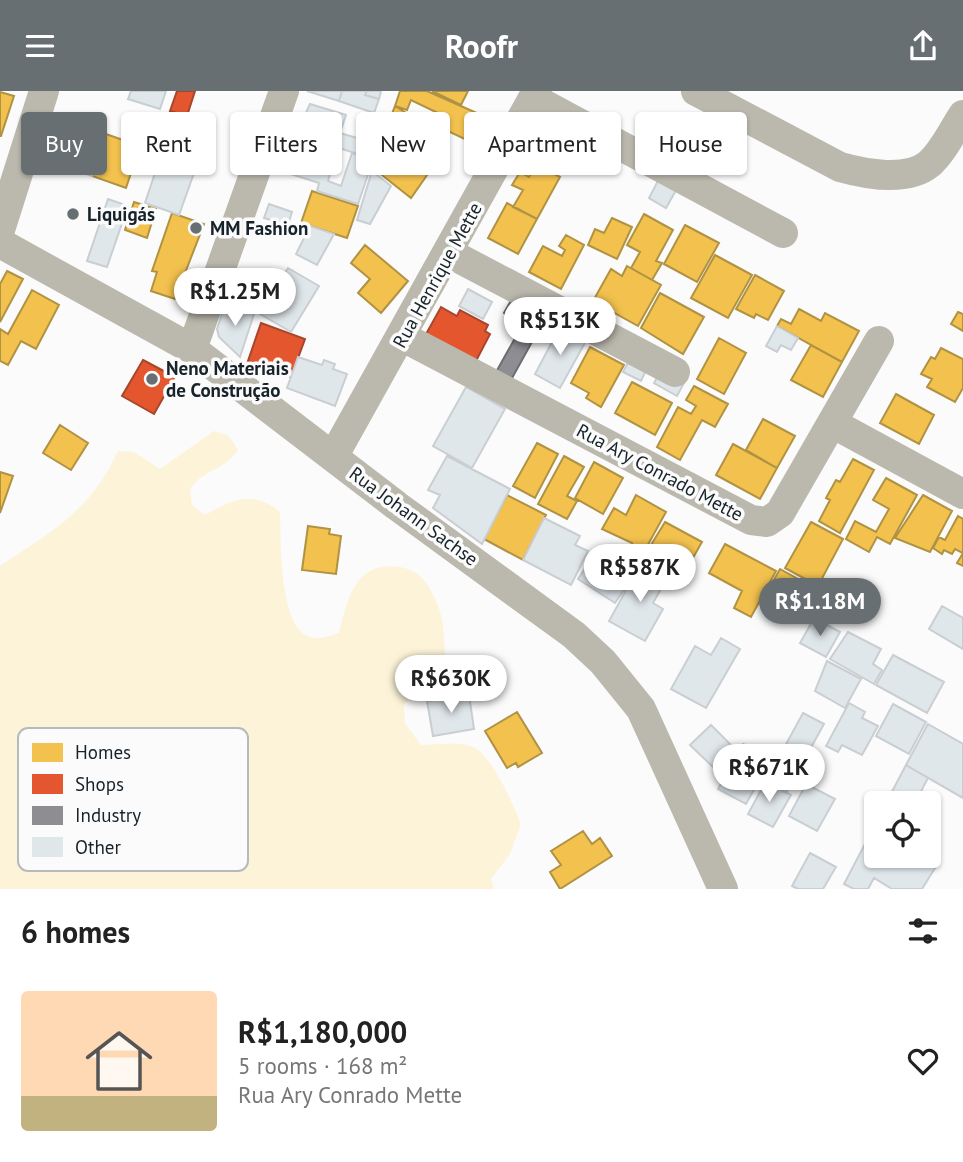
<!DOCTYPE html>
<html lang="en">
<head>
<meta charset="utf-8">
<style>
  body { margin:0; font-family:"PT Sans",sans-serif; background:#f6f6f6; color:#222; height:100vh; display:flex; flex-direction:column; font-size:26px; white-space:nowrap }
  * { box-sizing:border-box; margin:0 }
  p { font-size:23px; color:#767676 }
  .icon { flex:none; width:38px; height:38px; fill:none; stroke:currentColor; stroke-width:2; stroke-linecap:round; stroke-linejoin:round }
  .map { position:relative; height:798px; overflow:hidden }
  .details { display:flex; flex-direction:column; background:#fff; flex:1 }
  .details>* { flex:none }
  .hud { position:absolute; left:21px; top:21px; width:922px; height:63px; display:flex; gap:14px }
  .fabs { position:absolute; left:864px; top:700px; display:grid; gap:14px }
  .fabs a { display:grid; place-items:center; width:77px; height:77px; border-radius:7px; background:#fff; box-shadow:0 2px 5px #0004; font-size:35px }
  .price { position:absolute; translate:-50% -60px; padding:0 16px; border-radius:24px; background:#fff; color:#222; font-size:23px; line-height:46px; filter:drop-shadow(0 2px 4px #0008) }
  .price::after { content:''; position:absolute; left:50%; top:42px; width:21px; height:16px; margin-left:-10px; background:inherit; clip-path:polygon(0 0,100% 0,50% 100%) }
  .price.on { background:#676f73; color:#fff }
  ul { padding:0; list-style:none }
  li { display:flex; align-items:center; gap:21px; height:175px; padding:0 21px }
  li span { display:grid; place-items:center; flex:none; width:196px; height:140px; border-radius:7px; color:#555 }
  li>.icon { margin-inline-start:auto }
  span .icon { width:84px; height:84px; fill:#fffc; stroke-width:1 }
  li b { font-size:30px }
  h2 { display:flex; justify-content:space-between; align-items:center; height:84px; padding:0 21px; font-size:30px }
  .chip { padding:0 24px; border-radius:7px; background:#fff; box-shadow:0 2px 5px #0004; font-size:24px; line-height:63px }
  .chip.on { background:#676f73; color:#fff }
  header { display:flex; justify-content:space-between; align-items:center; height:91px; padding:0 21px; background:#676f73; color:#fff; font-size:32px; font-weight:700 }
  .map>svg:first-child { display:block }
  .green { fill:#fcf3d8 }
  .homes { fill:#f2c14e; stroke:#b09243; stroke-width:2 }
  .shops { fill:#e4572e; stroke:#a6472d; stroke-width:2 }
  .industry { fill:#8d8d92; stroke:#6a6d73; stroke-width:2 }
  .building { fill:#e0e7eb; stroke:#c9ced2; stroke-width:2 }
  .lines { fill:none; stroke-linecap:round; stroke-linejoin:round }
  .minor { stroke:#bbb8ad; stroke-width:30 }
  .poi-dot { fill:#676f73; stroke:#fbfbfb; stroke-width:2.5 }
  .labels { text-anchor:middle; stroke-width:7; stroke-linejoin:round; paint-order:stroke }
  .poi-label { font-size:19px; font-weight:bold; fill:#17232a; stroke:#fbfbfb; text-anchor:start }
  .street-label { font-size:19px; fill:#17232a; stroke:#fbfbfb }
  .key { fill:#fbfbfb; stroke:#b7babc; stroke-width:2 }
  .key-label { font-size:19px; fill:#17232a }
</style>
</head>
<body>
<header><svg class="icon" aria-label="menu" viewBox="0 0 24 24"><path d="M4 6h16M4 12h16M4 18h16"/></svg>Roofr<svg class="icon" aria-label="share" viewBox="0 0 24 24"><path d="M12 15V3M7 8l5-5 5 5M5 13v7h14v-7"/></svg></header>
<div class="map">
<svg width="963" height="798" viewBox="0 0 963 798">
  <rect width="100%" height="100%" fill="#fbfbfb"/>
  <path class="green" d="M214,340L229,345L238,359C223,381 206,376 190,398L192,414L205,424C232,409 253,398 280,421C281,449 279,531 307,545C317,550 329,545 339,542C348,507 355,470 399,476C422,479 430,495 438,515C446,535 444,563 446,585L404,613L405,632L421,654C436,654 456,650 471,655C491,662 513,713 521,733L510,763L491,788L494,798H0V475C53,439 90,421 118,360L134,361L160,378Z"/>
  <path class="homes" d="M400,0H427L504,34L497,48L477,39L471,51L433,33L438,22L411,9L407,19L395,15Z
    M432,0H468L461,14Z
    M0,1L14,5L1,45H0Z
    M395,15L432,38L419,61L385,41Z
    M106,43L140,55L126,97L92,85Z
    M385,43L432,77L411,107L373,77Z
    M536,73L560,86L537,128L513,116L523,99L512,94L520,81L529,86Z
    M312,100L358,115L347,147L301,132Z
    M134,111L156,118L147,147L125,139Z
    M507,112L537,128L518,163L488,147Z
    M172,122L204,133L175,208L151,200L157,181L152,180Z
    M644,123L673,139L656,170L662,172L652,189L631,177L640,161L627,154Z
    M612,127L632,136L617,168L588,154L595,138L604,142Z
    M685,134L719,152L697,191L664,173Z
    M566,144L584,154L561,198L529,181L543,155L562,165L565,159L559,155Z
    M365,154L408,190L381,222L358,202L370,188L351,172Z
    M715,164L752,184L728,227L691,207Z
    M627,175L661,194L638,235L593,210L611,178L622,185Z
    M7,180L23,188L0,231V193Z
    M755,184L784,200L768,229L756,223L754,227L736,218Z
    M32,199L59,214L36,258L21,250L8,274L0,270V238L8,243Z
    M660,202L704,226L683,263L641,237Z
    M799,218L821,230L825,222L859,240L842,271L777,235L781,228L791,233Z
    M958,221L963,223V240L951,233Z
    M719,247L746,262L724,303L697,288Z
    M811,254L842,271L823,306L791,289Z
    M590,256L624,274L601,316L586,307L589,302L571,292Z
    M941,257L963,268V297L955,311L927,296L932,288L921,283L931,266L935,268Z
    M632,291L672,312L655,344L615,322Z
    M694,295L728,313L715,336L702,329L680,369L657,356L678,316L691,323L696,315L686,309Z
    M896,303L934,324L919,353L880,332Z
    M763,328L795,345L777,377L746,359Z
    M60,334L88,352L71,379L43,362Z
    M537,352L558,363L535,407L513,395Z
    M733,353L777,377L760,408L716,384Z
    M564,365L584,376L567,405L577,410L567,428L538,413Z
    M853,368L874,379L840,442L819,430L830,409L826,407L836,389L840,391Z
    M594,371L623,387L603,423L575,407Z
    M0,381L13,385L0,422Z
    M886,387L917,404L890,453L877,446L869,461L846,448L855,430L876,441L889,418L873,409Z
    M507,404L546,424L523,469L484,448Z
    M636,404L666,421L640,468L627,460L632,452L602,438L614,417L626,424Z
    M923,404L952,420L930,461L895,447Z
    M958,425L963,428V475L957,472L963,462L955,458L952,463L944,459L942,463L933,457L939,446L945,449Z
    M665,431L702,451L686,479L681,476L673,491L640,472Z
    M811,431L843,448L818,495L785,477Z
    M308,435L330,438L329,443L341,445L336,483L302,479Z
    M725,453L776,480L751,526L734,517L742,500L709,482Z
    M780,478L807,493L794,516L767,501Z
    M517,621L542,662L518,676L516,672L507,677L485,640Z
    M583,740L592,753L600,747L612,765L560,798L550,781L561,774L551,760Z"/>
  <path class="shops" d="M177,0H195L187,25L170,20Z
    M441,216L457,225L460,219L488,234L485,240L490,243L476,270L426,243Z
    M261,232L305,248L291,286L248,270Z
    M143,269L175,286L154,323L122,305Z"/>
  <path class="industry" d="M514,204L548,222L511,289L496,281L523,233L504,222Z"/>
  <path class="building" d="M131,0H166L160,18L128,8Z
    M307,0H342L339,10Z
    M342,0H367L365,4L379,8L374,22L339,10Z
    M367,0H381L379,8L365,4Z
    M310,13L346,24L340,42L357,47L361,32L382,39L373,68L296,43Z
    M158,23L208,40L194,82L144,65Z
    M55,26L106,43L92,85L46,69L53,49L84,60L87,52L50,40Z
    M303,46L338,58L328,90L341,95L352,62L373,69L358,113L317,100L319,92L291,83Z
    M546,46L571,60L561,79L535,65Z
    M159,70L194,82L179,124L145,112Z
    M372,80L391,95L370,133L357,129Z
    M661,84L679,94L666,117L649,107Z
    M108,108L128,115L107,176L87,170Z
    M269,113L292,121L288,134L264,127Z
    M310,135L334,143L317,174L296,163Z
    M288,177L319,195L291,241L260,223Z
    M468,198L492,211L483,228L459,215Z
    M225,214L254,223L240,266L219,246L217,238Z
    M777,235L798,247L791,259L781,254L777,261L766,255Z
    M560,236L586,250L560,297L535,283Z
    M632,264L649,273L641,290L623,281Z
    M298,266L322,274L324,269L335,273L333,278L347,283L335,315L287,297Z
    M661,279L684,292L677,305L654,292Z
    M466,296L505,318L472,377L433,355Z
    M447,365L510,398L482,453L433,417L440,404L428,399Z
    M544,427L580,445L575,454L588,460L571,494L523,469Z
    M593,466L630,490L615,512L578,488Z
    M640,474L666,489L653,512L663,518L645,550L609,530Z
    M942,515L963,527V558L929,538Z
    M814,527L840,541L826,566L800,552Z
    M848,541L881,558L873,573L882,579L874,593L830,568Z
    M721,547L740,558L706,617L671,598L695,555L711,564Z
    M893,564L944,591L927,622L876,594Z
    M827,570L861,588L845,617L815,600Z
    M469,604L474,638L433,645L427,610Z
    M849,612L865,621L862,627L878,635L862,664L842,654L838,661L826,655Z
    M893,613L926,631L909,663L876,645Z
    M803,622L824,633L786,702L766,690Z
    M928,633L963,653V707L906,674Z
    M711,634L734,657L714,677L690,654Z
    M743,653L771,668L746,713L718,698Z
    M906,674L928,687L915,712H886Z
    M766,690L791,704L773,736L748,723Z
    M806,693L835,708L817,740L789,725Z
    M877,730V765H929V761L940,769L922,798H892L874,787L868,798H854L844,793Z
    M810,762L836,776L823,798H798L792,795Z"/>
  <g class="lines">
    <path class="minor" d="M696,0L840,76C865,83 907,91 929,73C943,61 953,39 963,24
      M534,8L783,142
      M0,139L44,0
      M0,152L192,258L397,415L574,544L603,571L641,618L723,798
      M449,162L675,281
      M403,246L751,429L767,431L780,422L879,250
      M192,258L284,0
      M832,332L963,403
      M333,366L537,0"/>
  </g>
  <g class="poi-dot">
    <circle cx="73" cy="123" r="7"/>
    <circle cx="196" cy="137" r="7"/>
    <circle cx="152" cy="288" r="7"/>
  </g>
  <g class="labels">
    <g class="poi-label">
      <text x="87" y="130">Liquigás</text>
      <text x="210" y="144">MM Fashion</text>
      <text x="166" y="284">Neno Materiais<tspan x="166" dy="22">de Construção</tspan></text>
    </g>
    <g class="street-label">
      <text transform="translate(437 184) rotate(-61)" y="7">Rua Henrique Mette</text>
      <text transform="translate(660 381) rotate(28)" y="7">Rua Ary Conrado Mette</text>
      <text transform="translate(414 425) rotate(36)" y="7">Rua Johann Sachse</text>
    </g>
  </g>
  <rect x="18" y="637" width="230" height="143" rx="10" class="key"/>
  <rect x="32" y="652" width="31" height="19" fill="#f2c14e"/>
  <rect x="32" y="683" width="31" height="20" fill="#e4572e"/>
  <rect x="32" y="715" width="31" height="19" fill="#8d8d92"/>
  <rect x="32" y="746" width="31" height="20" fill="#e0e7eb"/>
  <g class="key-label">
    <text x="75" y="668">Homes</text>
    <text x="75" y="700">Shops</text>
    <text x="75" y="731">Industry</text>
    <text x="75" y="763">Other</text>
  </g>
</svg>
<div class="fabs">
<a><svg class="icon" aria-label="locate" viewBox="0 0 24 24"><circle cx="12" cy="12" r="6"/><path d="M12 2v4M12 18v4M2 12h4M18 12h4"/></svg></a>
</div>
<b class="price" style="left:235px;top:237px">R$1.25M</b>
<b class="price" style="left:560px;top:266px">R$513K</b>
<b class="price" style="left:640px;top:513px">R$587K</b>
<b class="price on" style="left:820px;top:547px">R$1.18M</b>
<b class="price" style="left:451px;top:624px">R$630K</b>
<b class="price" style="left:769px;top:713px">R$671K</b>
<div class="hud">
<a class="chip on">Buy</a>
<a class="chip">Rent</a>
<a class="chip">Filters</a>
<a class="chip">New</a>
<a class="chip">Apartment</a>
<a class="chip">House</a>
</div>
</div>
<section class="details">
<h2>6 homes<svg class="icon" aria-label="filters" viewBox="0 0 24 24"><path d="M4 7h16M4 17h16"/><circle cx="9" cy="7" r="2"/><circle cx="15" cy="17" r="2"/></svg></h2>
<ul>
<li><span style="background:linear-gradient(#ffd9b3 75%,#c2b280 0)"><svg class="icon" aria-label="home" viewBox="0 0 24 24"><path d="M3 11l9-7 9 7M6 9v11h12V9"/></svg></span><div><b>R$1,180,000</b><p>5 rooms · 168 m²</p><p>Rua Ary Conrado Mette</p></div><svg class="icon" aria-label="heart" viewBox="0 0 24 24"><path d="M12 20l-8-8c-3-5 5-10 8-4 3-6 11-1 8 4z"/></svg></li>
</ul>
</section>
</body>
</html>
